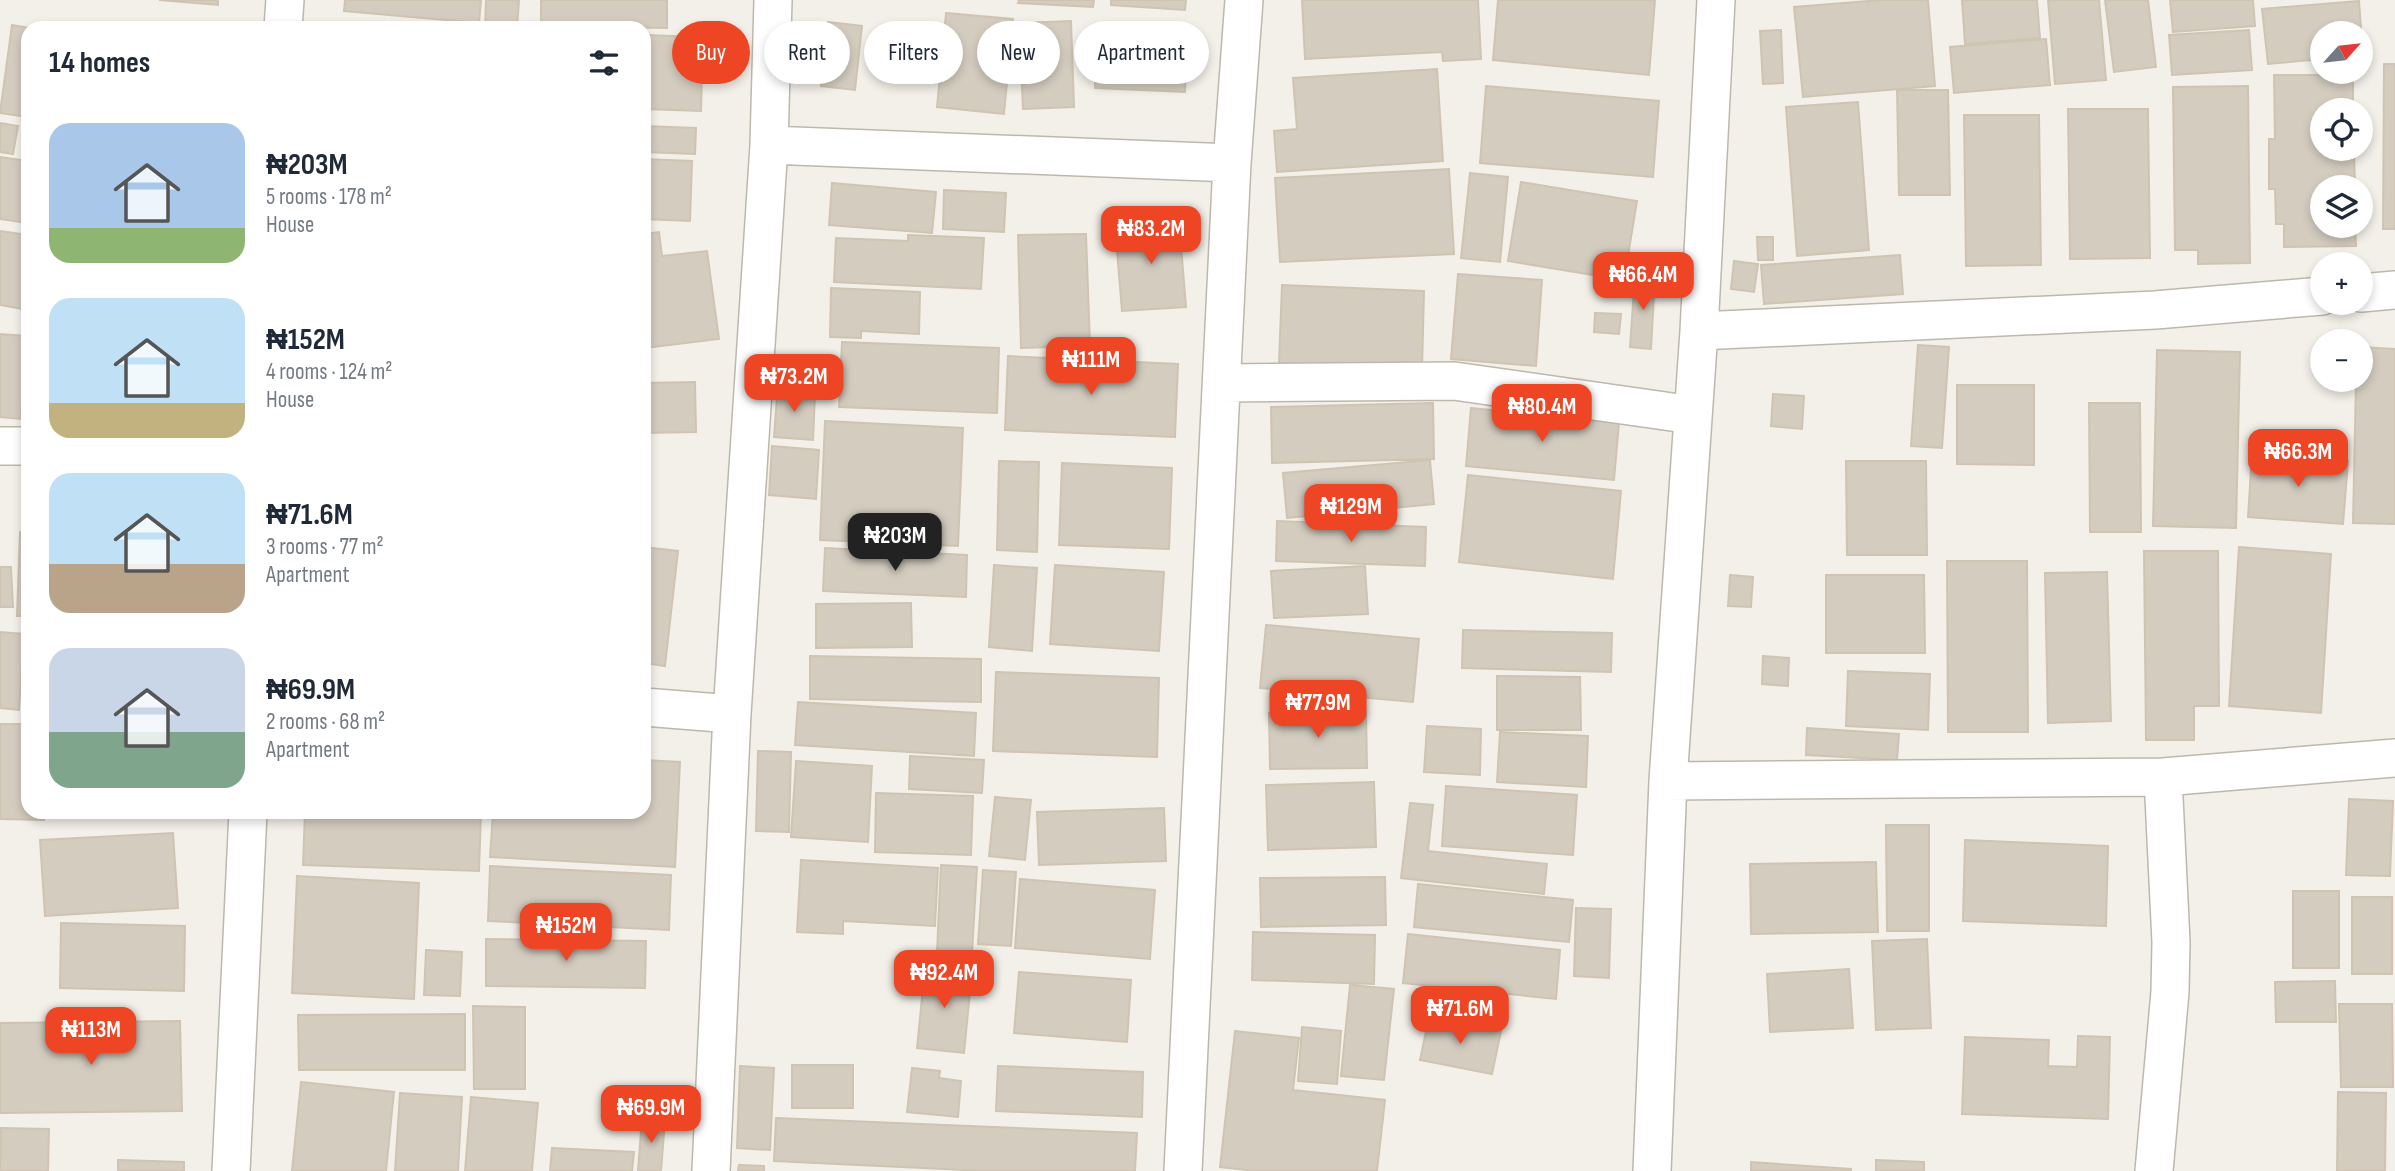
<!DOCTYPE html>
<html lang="en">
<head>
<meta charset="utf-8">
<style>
  body { margin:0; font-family:"Sofia Sans Condensed",sans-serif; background:#f6f6f7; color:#1f2937; height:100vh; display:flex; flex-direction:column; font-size:26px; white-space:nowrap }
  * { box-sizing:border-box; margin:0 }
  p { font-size:23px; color:#747a83 }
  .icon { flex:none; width:38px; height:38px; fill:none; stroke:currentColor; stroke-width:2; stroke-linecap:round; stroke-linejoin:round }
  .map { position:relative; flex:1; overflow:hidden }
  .sheet { position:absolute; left:21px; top:21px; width:630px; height:798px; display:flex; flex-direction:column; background:#fff; border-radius:21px; box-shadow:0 4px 10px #0003 }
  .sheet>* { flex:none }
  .guide { position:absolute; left:672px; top:21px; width:665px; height:63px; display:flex; gap:14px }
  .needle { width:46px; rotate:63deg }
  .tools { position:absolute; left:2310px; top:21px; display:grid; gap:14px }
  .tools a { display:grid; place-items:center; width:63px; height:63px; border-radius:50%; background:#fff; box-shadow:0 4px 10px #0003; font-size:35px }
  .price { position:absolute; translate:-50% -60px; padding:0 16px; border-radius:14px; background:#ee4525; color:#fff; font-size:23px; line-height:46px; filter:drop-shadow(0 2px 4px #0008) }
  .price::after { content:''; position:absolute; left:50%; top:42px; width:21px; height:16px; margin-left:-10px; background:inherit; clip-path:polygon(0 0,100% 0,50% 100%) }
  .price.current { background:#222; color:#fff }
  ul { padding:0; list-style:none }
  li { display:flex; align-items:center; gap:21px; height:175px; padding:0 28px }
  li span { display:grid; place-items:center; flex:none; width:196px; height:140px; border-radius:21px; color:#555 }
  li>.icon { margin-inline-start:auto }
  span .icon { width:84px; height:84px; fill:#fffc; stroke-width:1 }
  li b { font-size:30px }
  h2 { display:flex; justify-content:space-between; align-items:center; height:84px; padding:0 28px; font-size:30px }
  .tag { padding:0 24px; border-radius:32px; background:#fff; box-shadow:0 4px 10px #0003; font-size:24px; line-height:63px }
  .tag.current { background:#ee4525; color:#fff }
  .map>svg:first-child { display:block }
  .building { fill:#d4ccbf; stroke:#cfc4b2; stroke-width:2 }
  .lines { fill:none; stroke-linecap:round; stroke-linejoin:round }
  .minor-casing { stroke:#beb8ac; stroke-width:40 }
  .minor { stroke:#fff; stroke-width:37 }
</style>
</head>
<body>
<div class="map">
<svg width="2395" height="1171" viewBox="0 0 2395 1171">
  <rect width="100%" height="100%" fill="#f3f0e9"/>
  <path class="building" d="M159,0H218V5Z
    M345,0H481L479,23L344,11Z
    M486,0H519L517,28H485Z
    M541,0H667V28L541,26Z
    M1019,0H1094L1093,7L1018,3Z
    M1111,0H1186L1185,10L1111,5Z
    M1302,0H1478L1481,59L1443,61L1442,52L1305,59Z
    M1498,0H1655L1649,75L1493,60Z
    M1881,0H1928L1935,86L1803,97L1794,7Z
    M1962,0H2037L2040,38L1965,44Z
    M2048,0H2099L2106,80L2055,84Z
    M2105,0H2148L2156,67L2114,72Z
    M2170,0H2253L2255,26L2173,32Z
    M2359,1L2363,55L2361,56V33H2322V59L2268,64L2262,9Z
    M946,13L1013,19L1004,114L937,107Z
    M1071,21L1074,107L1023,109L1019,23Z
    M828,22L862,26L855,90L821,86Z
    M12,25L30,28L28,117L0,113Z
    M1781,30L1783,83L1763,84L1760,31Z
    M2249,30L2252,70L2172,75L2169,35Z
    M644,35L703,37L701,111L644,109Z
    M1113,35L1187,38L1185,92L1095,88L1096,55L1112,56Z
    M2046,39L2050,85L1954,93L1950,47Z
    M2384,64H2395V229H2383Z
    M1437,69L1443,161L1277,172L1274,131L1297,129L1293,78Z
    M2274,75H2353V110H2322V149H2354L2355,187H2322V226H2355L2356,246L2284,247V224H2276L2275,189H2269V139H2275Z
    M1486,86L1659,101L1653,177L1480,163Z
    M2248,86L2250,263L2198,264V250H2175L2173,87Z
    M1897,90H1948L1950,195H1899Z
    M1858,102L1869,250L1797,256L1786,107Z
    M2068,109H2148L2150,258L2070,259Z
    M1964,115H2039L2041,265L1966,266Z
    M0,123L18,126L13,154L0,152Z
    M644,126L696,128L695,154L644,152Z
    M0,157L28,161V223L0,219Z
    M644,159L692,161L690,221L644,219Z
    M1449,169L1454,254L1280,262L1275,178Z
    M1470,173L1508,177L1500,262L1461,258Z
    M1521,182L1637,201L1624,280L1508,261Z
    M832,183L936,192L932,233L829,225Z
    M944,190L1006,193L1004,232L943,229Z
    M1179,221L1186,307L1122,311L1115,226Z
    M0,231L28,235V310L0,305Z
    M659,232L662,256L707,251L719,339L644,348V234Z
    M1086,234L1090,346L1021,348L1018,235Z
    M908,235L984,238L981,289L834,282L836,238L908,241Z
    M1757,237H1773V260H1758Z
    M1900,255L1903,294L1764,304L1761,265Z
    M1734,261L1758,264L1754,292L1731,289Z
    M1458,274L1542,280L1536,366L1451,359Z
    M1635,275L1655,277L1651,349L1630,347Z
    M1282,285L1424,291L1422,370L1279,363Z
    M831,288L920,292L919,334L861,331V338L830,337Z
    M1595,313L1621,314L1619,334L1594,332Z
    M0,334L26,336L21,419L0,417Z
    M842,342L999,348L997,413L839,407Z
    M1918,345L1949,347L1942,448L1911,446Z
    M2361,347L2395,349V524L2353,523L2356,380H2361Z
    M2157,350L2240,352L2236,528L2153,526Z
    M1008,356L1178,364L1175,437L1005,430Z
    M695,382L696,432L644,433V383Z
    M778,382L794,383L793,393L815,395L813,440L774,437Z
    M1957,385H2034V465L1957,464Z
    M1773,394L1804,396L1802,429L1771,426Z
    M1433,403L1434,459L1272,463L1271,407Z
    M2089,403H2140L2141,532H2090Z
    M1471,408L1619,423L1614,480L1466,466Z
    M825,421L963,428L958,546L820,540Z
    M772,446L819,450L816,499L769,495Z
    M644,447H647L644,526Z
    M2252,454L2348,461L2343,524L2248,517Z
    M1430,460L1434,504L1287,518L1283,473Z
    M999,461L1039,462L1037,552L997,550Z
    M1846,461H1926L1927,555H1847Z
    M1062,463L1172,468L1169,549L1059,545Z
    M1468,475L1621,491L1613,579L1459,562Z
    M1277,521L1426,527L1425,566L1276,561Z
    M20,532H28V616H17Z
    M644,547L678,551L665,666L644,663Z
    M2239,547L2331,554L2321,713L2229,706Z
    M825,548L967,555L966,597L823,591Z
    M2144,551H2218L2219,706H2194V740H2146Z
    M1947,561H2027L2028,732H1948Z
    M994,565L1037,568L1032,651L989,647Z
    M1055,565L1164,572L1159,651L1050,644Z
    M1365,566L1368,614L1274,618L1271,571Z
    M0,567H11L13,607H0Z
    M2107,572L2111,721L2048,723L2045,573Z
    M1730,575L1753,577L1751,607L1728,606Z
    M1826,575H1924L1925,653H1826Z
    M911,603L912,647L816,648V604Z
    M1266,625L1419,639L1413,702L1260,688Z
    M25,629H28V678L25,634Z
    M1463,630L1612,633L1611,672L1462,668Z
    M0,632L24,634L19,710L0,708Z
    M810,656L981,659V702L810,699Z
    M1763,656L1789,658L1788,686L1762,684Z
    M1848,671L1930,674L1928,730L1846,726Z
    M996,672L1159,678L1157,757L993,751Z
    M1497,676L1580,677L1581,730H1497Z
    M798,702L976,713L974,756L795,745Z
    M1366,712L1367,768L1270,769L1269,713Z
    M0,724H28V812H44V820L0,819Z
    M1427,726L1481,729L1480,775L1424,772Z
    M1807,728L1899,734L1897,760L1806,755Z
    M1500,732L1588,736L1586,787L1497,782Z
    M758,751L791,752L789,832L756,831Z
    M910,756L984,760L982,793L909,789Z
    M644,760L680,762L675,867L490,857L493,812H644Z
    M796,761L872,766L868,842L791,837Z
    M1374,782L1376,847L1268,850L1266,785Z
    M1446,786L1577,795L1573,855L1442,846Z
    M876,793L973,796L971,855L875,852Z
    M995,797L1031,800L1025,860L989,856Z
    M2349,799L2393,801L2390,876L2346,875Z
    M1410,803L1433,805L1428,851L1547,864L1544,894L1401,878Z
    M1164,808L1166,861L1039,865L1037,812Z
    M305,812H481L479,871L303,865Z
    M1886,825H1929V931H1887Z
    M173,833L178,908L45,916L40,840Z
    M1965,840L2108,846L2106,926L1963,921Z
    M801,860L938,868L935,926L843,921V934L797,932Z
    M1876,862L1878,932L1751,934L1750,864Z
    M941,865L977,867L972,953L937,952Z
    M490,866L671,875L669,930L488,921Z
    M983,870L1016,872L1011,946L978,944Z
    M297,876L419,883L414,999L292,993Z
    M1385,877L1386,925L1261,927L1260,878Z
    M1020,879L1155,890L1150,959L1015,948Z
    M1418,884L1573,900L1569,942L1414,927Z
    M2293,891H2339V968H2293Z
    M2352,897H2392V974H2352Z
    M1576,908L1611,909L1609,978L1574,976Z
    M61,923L185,926L184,991L60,988Z
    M1253,932L1375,935L1374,984L1252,980Z
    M1408,934L1560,950L1556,999L1403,983Z
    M486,939L646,941L645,988L486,986Z
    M1927,939L1931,1028L1876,1030L1872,941Z
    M426,950L462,952L460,996L424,995Z
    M925,967L972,972L964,1053L917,1048Z
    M1849,969L1853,1028L1770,1032L1767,974Z
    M1019,972L1131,980L1127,1042L1014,1033Z
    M2335,981L2336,1022H2276L2275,982Z
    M1350,985L1394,989L1384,1080L1341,1076Z
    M2339,1004H2392L2393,1087H2341Z
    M473,1006L525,1007V1089H474Z
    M465,1014V1070H299L298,1015Z
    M1429,1017L1501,1031L1492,1074L1420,1060Z
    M180,1021L182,1111L0,1113V1023Z
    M1302,1027L1341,1031L1337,1084L1298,1081Z
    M1235,1031L1299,1038L1293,1090L1385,1100L1377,1171H1256L1220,1167Z
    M2078,1036L2110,1037L2108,1119L1962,1114L1965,1037L2049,1040L2048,1066L2077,1067Z
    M792,1065H853V1108H792Z
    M740,1066L774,1068L770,1150L737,1148Z
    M998,1066L1143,1072L1142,1117L996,1111Z
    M912,1068L940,1071L939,1078L961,1081L958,1117L907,1112Z
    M301,1082L394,1092L386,1171H292Z
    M2338,1092L2386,1093L2385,1171H2337Z
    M400,1093L462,1097L458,1171H395Z
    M471,1097L538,1103L532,1171H465Z
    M642,1118L665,1120L661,1171H638Z
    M776,1118L1137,1133L1135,1171H986L774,1161Z
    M1,1128L49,1129L48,1171H0Z
    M552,1148L634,1152L632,1171H550Z
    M118,1160L184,1162V1171H118Z
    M1876,1160L1924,1162V1171H1876Z
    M1751,1162L1851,1169V1171H1751Z
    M739,1165L764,1166V1171H738Z"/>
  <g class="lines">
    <g class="minor-casing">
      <path id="minor" d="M283,28L285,0
        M769,145L1232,163
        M2361,293L2395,290
        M1699,331L2155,310L2322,296
        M1222,383L1454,381L1693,415
        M0,446H28
        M644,707L732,714
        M1668,781L2163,777L2395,758
        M231,1171L248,812
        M711,1171L732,714L769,145L773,0
        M1183,1171L1232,163L1244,0
        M1652,1171L1668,781L1699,331L1716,0
        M2154,1171L2170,992L2171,942L2163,777"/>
    </g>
    <use href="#minor" class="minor"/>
  </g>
</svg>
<div class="tools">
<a><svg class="needle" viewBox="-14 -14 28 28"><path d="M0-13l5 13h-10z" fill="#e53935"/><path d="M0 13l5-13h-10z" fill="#747a83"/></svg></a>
<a><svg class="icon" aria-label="locate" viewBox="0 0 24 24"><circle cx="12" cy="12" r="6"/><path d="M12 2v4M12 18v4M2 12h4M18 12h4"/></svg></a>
<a><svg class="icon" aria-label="layers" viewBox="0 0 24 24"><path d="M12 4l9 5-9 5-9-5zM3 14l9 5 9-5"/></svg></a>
<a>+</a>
<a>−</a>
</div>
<b class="price" style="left:1151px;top:266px">₦83.2M</b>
<b class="price" style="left:1643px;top:312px">₦66.4M</b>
<b class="price" style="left:1091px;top:397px">₦111M</b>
<b class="price" style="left:794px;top:414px">₦73.2M</b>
<b class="price" style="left:1542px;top:444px">₦80.4M</b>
<b class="price" style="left:2298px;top:489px">₦66.3M</b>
<b class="price" style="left:1351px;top:544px">₦129M</b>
<b class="price current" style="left:895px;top:573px">₦203M</b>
<b class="price" style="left:1318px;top:740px">₦77.9M</b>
<b class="price" style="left:566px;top:963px">₦152M</b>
<b class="price" style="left:944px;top:1010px">₦92.4M</b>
<b class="price" style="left:1460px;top:1046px">₦71.6M</b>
<b class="price" style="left:91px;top:1067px">₦113M</b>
<b class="price" style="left:651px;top:1145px">₦69.9M</b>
<div class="guide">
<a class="tag current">Buy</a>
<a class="tag">Rent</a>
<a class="tag">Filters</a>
<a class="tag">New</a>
<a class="tag">Apartment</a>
</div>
<section class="sheet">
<h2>14 homes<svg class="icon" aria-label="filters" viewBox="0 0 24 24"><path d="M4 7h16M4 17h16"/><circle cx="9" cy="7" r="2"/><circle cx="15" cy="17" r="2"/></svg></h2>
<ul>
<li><span style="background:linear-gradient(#a9c7e8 75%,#8fb573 0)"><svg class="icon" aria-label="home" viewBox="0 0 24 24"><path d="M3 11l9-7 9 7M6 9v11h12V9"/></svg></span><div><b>₦203M</b><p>5 rooms · 178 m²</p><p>House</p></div></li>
<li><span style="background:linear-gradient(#bfe0f5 75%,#c2b280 0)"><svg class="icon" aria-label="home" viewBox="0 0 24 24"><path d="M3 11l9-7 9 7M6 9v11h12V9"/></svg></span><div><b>₦152M</b><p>4 rooms · 124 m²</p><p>House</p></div></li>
<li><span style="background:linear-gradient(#bfe0f5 65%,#b9a48a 0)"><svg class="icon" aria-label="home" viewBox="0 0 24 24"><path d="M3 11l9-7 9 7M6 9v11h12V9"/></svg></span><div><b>₦71.6M</b><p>3 rooms · 77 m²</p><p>Apartment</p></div></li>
<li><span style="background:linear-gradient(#c9d6e8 60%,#7fa58c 0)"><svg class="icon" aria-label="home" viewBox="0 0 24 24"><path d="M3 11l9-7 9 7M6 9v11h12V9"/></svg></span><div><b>₦69.9M</b><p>2 rooms · 68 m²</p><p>Apartment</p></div></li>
</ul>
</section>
</div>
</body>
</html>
